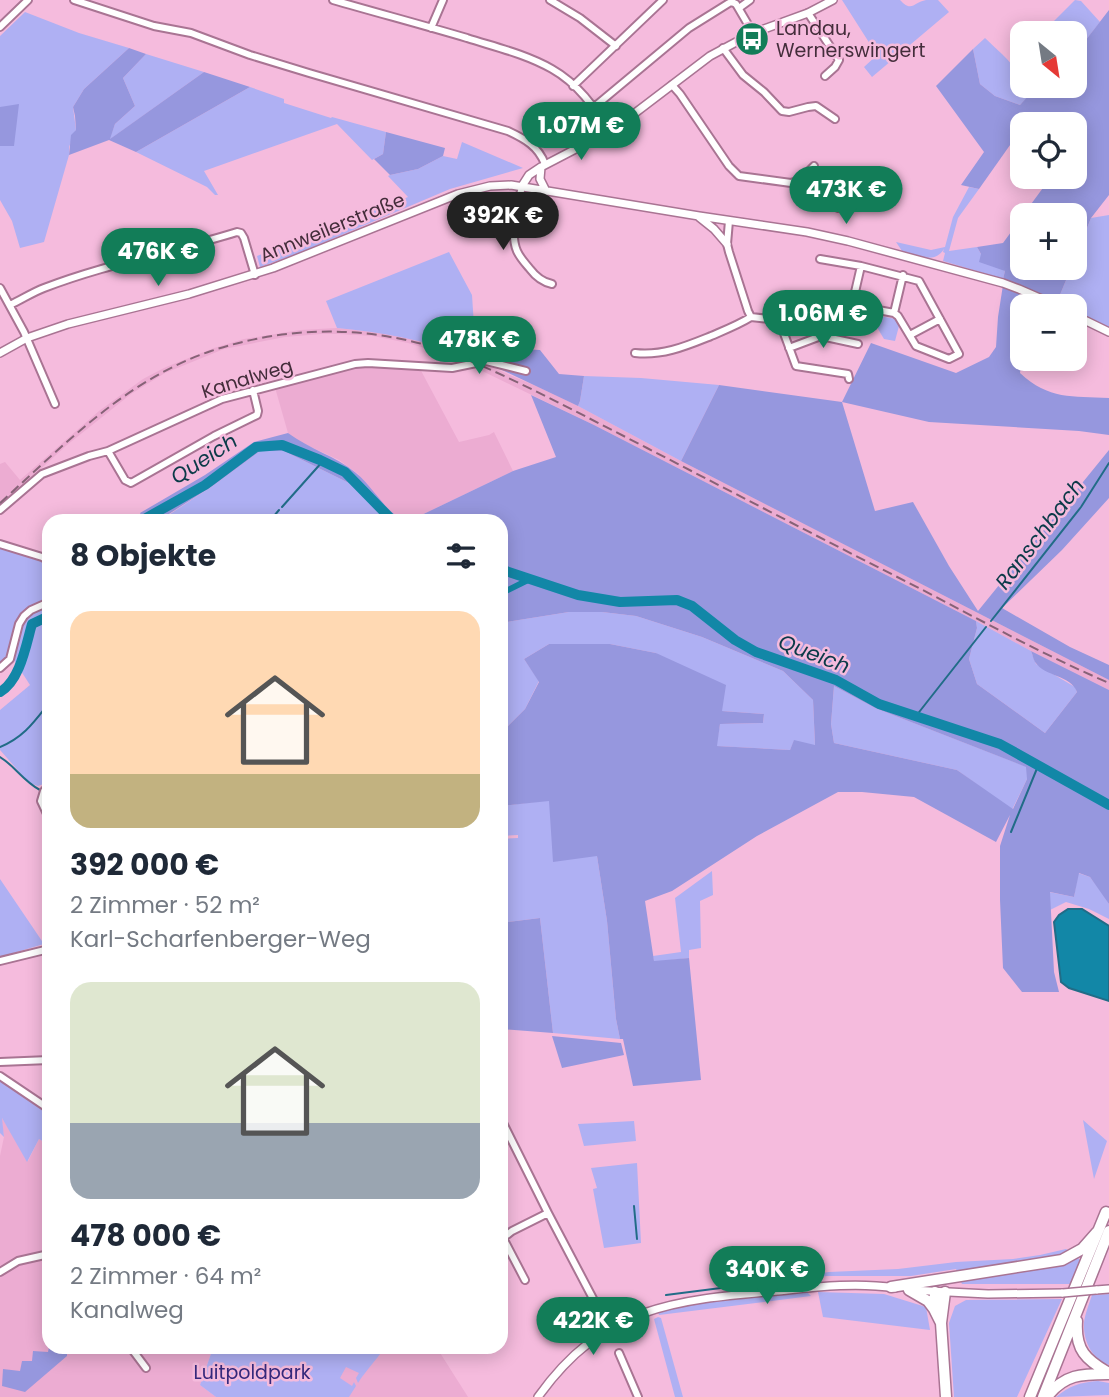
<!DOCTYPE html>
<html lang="de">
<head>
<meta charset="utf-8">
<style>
  body { margin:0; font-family:Poppins,sans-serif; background:#f6f6f7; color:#1f2937; height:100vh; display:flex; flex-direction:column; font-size:26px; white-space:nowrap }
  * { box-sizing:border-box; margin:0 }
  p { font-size:23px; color:#747a83 }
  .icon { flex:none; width:38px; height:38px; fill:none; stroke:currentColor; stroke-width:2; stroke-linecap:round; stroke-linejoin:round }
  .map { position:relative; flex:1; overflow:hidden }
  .sheet { position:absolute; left:42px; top:514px; width:466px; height:840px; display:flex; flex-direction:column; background:#fff; border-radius:21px; box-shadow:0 4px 18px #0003 }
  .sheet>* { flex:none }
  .needle { width:46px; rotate:150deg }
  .controls { position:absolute; left:1010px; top:21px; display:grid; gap:14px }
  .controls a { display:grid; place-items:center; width:77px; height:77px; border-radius:14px; background:#fff; box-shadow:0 4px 18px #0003; font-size:35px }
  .price { position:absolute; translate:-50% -60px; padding:0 16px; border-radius:24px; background:#127d58; color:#fff; font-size:23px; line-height:46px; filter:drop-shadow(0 2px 4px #0008) }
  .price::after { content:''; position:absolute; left:50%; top:42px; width:21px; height:16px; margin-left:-10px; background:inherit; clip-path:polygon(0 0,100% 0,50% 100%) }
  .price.on { background:#222; color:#fff }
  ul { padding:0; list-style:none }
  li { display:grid; align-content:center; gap:14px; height:371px; padding:0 28px }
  li span { display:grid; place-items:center; height:217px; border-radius:21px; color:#555 }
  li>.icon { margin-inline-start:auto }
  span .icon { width:126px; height:126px; fill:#fffc; stroke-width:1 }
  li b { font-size:30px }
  h2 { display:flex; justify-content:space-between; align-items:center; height:84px; padding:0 28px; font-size:30px }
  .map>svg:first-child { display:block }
  .built { fill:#ecacd2 }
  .green { fill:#afb0f3 }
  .forest { fill:#9697de; fill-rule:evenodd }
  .water { fill:#1287a7; stroke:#216c87; stroke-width:2 }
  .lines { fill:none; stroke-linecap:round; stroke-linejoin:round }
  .stream { stroke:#216c87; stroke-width:2 }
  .canal { stroke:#1287a7; stroke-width:6 }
  .river { stroke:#1287a7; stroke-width:10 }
  .minor-casing { stroke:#a97493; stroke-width:10 }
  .tertiary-casing { stroke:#a97493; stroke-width:10 }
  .trunk-casing { stroke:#a97493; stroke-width:13 }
  .minor { stroke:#fff; stroke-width:6 }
  .tertiary { stroke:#fff; stroke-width:7 }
  .trunk { stroke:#fff; stroke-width:10 }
  .rail { stroke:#866277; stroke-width:2; stroke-dasharray:10 5; stroke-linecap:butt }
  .tertiary-bridge-casing { stroke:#a97493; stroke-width:10; stroke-linecap:butt }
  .tertiary-bridge { stroke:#fff; stroke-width:7 }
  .labels { text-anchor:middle; stroke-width:5; stroke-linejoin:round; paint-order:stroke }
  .poi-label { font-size:19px; fill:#442d3b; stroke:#f5bbdd; text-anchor:start }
  .street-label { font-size:19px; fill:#442d3b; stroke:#f5bbdd }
  .park-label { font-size:19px; fill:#35297c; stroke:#f5bbdd }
  .water-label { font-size:21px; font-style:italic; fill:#0b3a48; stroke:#f5bbdd }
</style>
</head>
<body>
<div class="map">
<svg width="1109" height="1397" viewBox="0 0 1109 1397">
  <rect width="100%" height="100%" fill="#f5bbdd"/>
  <path class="built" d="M337,328L382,333L410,338L437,345L476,360L466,362L448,355L408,343L373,336L339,334H321L285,337L224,349L165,373L131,394L67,445L0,506V464L5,462L20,480L99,411L143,379L166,367L214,348L244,339L300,330Z
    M484,364L536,386L578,406L681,461L1109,680V690L1031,651L976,621L594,425L476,368Z
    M418,365L459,442L489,435L494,432L513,471L409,521H403L395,516L377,497L358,474L339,460L298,441L288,433L274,384L348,366Z
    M1,1116L28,1161L39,1139L49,1145V1348H213L200,1385L216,1397H0V1156L4,1137Z
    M304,1348H437L468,1397H292Z"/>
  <path class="green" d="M842,0H900C912,13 914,2 926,0C930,0 934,0 938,0L949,12L872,77L864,67L877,55Z
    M1075,0L1081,1L1100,22L1075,54L1074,33H1053L1048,27Z
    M25,12L79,33L129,48L84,89L73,107L76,130L69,147V155L44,242L20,248L12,221L0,200V146L14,145L4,107H0V36Z
    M985,38C998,51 1020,67 1022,86H1026L1031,94L1020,105L995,96L980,84L973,49Z
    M146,54L204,72L109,140L115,124L135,106L123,78Z
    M250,87L284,99V103L331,118L332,117L386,132L383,154L372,160L337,124L204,171L218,195H215L207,187L136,152Z
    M462,142L523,168L450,189L299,253L260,267L257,256L408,197L388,176L390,175L418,169L443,156L457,159Z
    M969,187L979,189L958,218L949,251L977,247L981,254L1005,271L1003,279L943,261L945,253L943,252L944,249C934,265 917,255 902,251L896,242L931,250L945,247L953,217Z
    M1109,215V328L1075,311L1074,306H1065L1057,302L1071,268H1074L1075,258L1091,218Z
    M449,252L472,295L475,341L465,354C422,340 381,332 337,328L326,301Z
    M869,314L896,319L899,326L895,341L884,339Z
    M584,376L641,378L719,385L681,461L578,406L580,401Z
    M260,451H284L357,487L372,503L386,521L158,522L214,485Z
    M0,547L46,560L49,565V782L38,786L29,783L0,750V710L30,685L10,654L0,662Z
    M569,612H602L636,616L702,637L783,671L813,700L815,746L794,741L790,750L716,746L720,724L763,723L764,714L722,711L656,653L610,644H549L524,659L539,681L525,709L501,733V623Z
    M976,621L1031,651L1036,664L1075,687L1077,692L1045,733L977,684L969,659L977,628Z
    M834,686L875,708L1027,767V779L1012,810L957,770L834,743L831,724Z
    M549,800L597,856L607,921L616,1019L620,1039L553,1033L540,918L501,923V839L518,838V835L501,836V806Z
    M712,871L713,895L700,901L701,948L689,950V958L654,962L653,956L681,952L675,898Z
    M1078,873L1090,877L1103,894L1109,904V919L1089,909L1066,902L1050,910L1049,892L1074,897Z
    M0,879L44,944L0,957Z
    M0,1081L14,1087L49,1113V1145L39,1139L27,1162L2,1118L4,1137L0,1133Z
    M1083,1120L1107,1141L1094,1179Z
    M634,1121L636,1141L584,1146L578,1124Z
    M637,1163L641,1243L604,1248L593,1189L597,1188L591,1168Z
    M1066,1249L1071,1252L1066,1255L958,1274L956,1269L911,1276H827L793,1280L794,1277L829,1272L898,1269L956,1262L1013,1259L1040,1255Z
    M1078,1258L1080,1260L1070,1284H962L960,1280L1056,1267Z
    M807,1292L811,1296L659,1315L658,1311L685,1305Z
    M818,1292L884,1294L926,1307L930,1330L823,1317Z
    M1109,1294V1365C1092,1359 1083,1341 1084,1323C1085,1314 1089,1304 1092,1295Z
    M1062,1299L1017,1397H954L949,1323L955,1306L966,1300Z
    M658,1317L661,1318L683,1397H675L654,1319Z
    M213,1348H384C376,1361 366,1370 358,1383L356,1378L359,1373L346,1367L340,1378L352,1386L354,1382L356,1386L349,1397H216L200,1385Z
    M1098,1381L1109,1383V1395L1056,1397C1069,1386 1081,1382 1098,1381Z"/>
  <path class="forest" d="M1109,10V195L1091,218L1075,258L1074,215H1023L1051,177H1074V124H1044L1032,114L1025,124H1022V128L979,189L961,185L984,152L936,86L973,49L980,84L995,96L1020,105L1030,94L1026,86H1074L1075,54Z
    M129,48L146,54L123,78L135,106L115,124L110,139L204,72L250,87L136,152L109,140L69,155L71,135L76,130L75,116L73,107L84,89Z
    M19,104L14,146H0V107Z
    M386,132L445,148L443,156L418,169L390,175L374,159L383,154Z
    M1022,217V268H1071L1057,302L1003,279L1005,271L979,262L981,254L977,247L1003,243Z
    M1003,285L1034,298L1031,306H1022V358L1020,373C1049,400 1072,396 1109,398V435L1079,431L929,422L842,402L875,511L913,502L949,566L978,611L1109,450V498L1062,550L1002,608L1070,647L1109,665V680L681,461L719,385L842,402L871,343L956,373L989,357L996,347L998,317Z
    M475,341L503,348L540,350L559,374L584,376L580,401L578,406L483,361L476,360L465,354Z
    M531,395L594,425L976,621L977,628L969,659L977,684L1045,733L1077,692C1071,675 1045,677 1035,662C1033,659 1033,655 1031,651L1109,690V904L1090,877L1079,873L1074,897L1050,892L1054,972L1059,992H1022L1003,968L1000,900V846L1010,815L996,842L914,797L862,792H838L757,836L672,891L645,901L654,961L689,958L701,1080L633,1086L623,1039H620L616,1019L607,921L597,856L553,862L549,801L501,806V733L525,709L539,682L524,659L549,644H610L656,653L726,685L722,711L764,714L763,723L720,724L717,746L790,750L794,740L815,745L813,700L783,671L702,637L636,616L602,612H569L501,623L500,522L409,521L513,471L556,457ZM834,686L875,708L1026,767L1027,779L1013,809L957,770L834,743L831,724Z
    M288,433C309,449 336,456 356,473C373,487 383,508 403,521H386L372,503L357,487L284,451H260L214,485L158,521H144L140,513L205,475L254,442Z
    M540,918L553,1033L501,1029V923Z
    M552,1036L621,1043L624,1055L562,1068Z
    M49,1347L69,1348L67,1351V1356L25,1392L2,1386L3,1369L20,1371L22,1361H32L33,1351L48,1352Z"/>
  <path class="water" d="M1068,909H1082L1109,926V1001L1069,988L1061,982L1054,922L1059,915Z"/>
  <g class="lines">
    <path class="stream" d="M282,507L323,461
      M269,522L279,510
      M991,621L1081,507L1109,463
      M916,716L986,627
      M0,747C24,737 34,722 49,703
      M0,757C15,766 23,781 40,790
      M1011,832L1038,766
      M634,1206L637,1239
      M666,1295L792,1279"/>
    <path class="canal" d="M500,594L530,579"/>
    <path class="river" d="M139,522L205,485L256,447L282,445L320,460L345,472L394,522
      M500,569L578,595L620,602L677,600L692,606L735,640L756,652L836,680L879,704L1000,744L1109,805
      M0,692C20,681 26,645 32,624L49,616"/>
    <g class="minor-casing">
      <path id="minor" d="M74,0L154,26L191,33L250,55L309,73L508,131C525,139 538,146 545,164
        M333,0C378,13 423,25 467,38C495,47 526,54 552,69C575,82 598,108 607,133
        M550,0L580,18L616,46
        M739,8L750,0
        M808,13L839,60L835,67L825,76
        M0,27L28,0
        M431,28L443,0
        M723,48L743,75L764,92L782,111L789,112L808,107L816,106L835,119
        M672,85L680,94L729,166L739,176L791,183L800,180L814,166
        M573,86L663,0
        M593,108L689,28L729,3L732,2L736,4L753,33
        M811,170L838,208
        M522,186C518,206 509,232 517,251C520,258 526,264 530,269C536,277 542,282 552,284
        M820,259L861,266L919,281L959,354L949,359L916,346L898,316L894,313L852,305
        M0,288L24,332L55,404
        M10,305C21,300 33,292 44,288C106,264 173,252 237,232L241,233L244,238L255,275
        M894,313L903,275
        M751,317L779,320L831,300L852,305L861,266
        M779,320L796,366L848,374L849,379
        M910,335L940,319
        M789,348L821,336L858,344
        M635,353C663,356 686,346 711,336C725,330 738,325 751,317L748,311L729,252L727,244L729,221
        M108,451L125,480L131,483L214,436L257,415L258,411L253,390
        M0,510L42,474L89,456L108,451L222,399L355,364L368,363L452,368L486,361L526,371
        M0,544L42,557L49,561
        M0,668L10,659L19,624L24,616L31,610L49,602
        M49,786L44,791L41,801L49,818
        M0,961L49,949
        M0,1062L49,1060
        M0,1076L49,1109
        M500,1117L548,1213L609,1329
        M0,1272L18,1261L49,1254
        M525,1280L503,1238L512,1231L548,1213
        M131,1348L146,1368
        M619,1353L638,1397"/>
    </g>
    <g class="tertiary-casing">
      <path id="tertiary" d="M541,167L540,179L546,191
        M522,186L529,175L541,167L614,129L710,56L753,33L808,13L833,0
        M699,217L714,229L727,244
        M1074,315L1109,332
        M0,353L27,338L68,324L189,294L273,268L458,194L490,186L511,185L699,216L807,232L848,241L1003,283L1019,289L1058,306
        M910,1290L988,1294L1063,1293
        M1096,1290L1109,1289
        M538,1397C603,1306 674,1300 778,1291C816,1287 856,1282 895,1288"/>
    </g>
    <g class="trunk-casing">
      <path id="trunk" d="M891,1287L1062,1260L1082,1249L1097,1232
        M909,1290L928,1301L934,1309
        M935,1292L934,1309L941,1323
        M945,1292L941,1323L946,1397
        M1077,1321C1075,1350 1086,1360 1109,1373
        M1030,1397L1106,1212
        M1043,1397L1109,1231
        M1047,1397C1064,1374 1082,1374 1108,1374"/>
    </g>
    <use href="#minor" class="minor"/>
    <use href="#tertiary" class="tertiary"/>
    <use href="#trunk" class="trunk"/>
    <path class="rail" d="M0,503C65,444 126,380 211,351C271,331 335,326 396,338C440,346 479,364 519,383C562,404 604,426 647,448C738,495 828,542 919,588C982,621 1044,655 1109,683"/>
    <g class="tertiary-bridge-casing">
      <path id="tertiary-bridge" d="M1063,1293L1096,1290"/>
    </g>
    <use href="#tertiary-bridge" class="tertiary-bridge"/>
  </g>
  <defs>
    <g id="bus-disc" transform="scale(1.75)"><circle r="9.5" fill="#127d58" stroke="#f5bbdd"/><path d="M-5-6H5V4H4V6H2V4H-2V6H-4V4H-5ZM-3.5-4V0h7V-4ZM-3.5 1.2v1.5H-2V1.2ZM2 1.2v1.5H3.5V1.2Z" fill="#fff"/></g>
  </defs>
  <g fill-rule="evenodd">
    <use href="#bus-disc" x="752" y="39"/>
  </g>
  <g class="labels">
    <g class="poi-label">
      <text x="776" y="35">Landau,<tspan x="776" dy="22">Wernerswingert</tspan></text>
    </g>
    <g class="street-label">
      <text transform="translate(332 227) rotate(-22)" y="7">Annweilerstraße</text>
      <text transform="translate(247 378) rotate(-17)" y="7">Kanalweg</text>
    </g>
    <g class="park-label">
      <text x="252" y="1379">Luitpoldpark</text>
    </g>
    <g class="water-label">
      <text transform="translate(204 459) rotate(-33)" y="7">Queich</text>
      <text transform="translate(1040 534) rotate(-53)" y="7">Ranschbach</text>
      <text transform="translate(814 654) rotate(21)" y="7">Queich</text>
    </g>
  </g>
</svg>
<div class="controls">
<a><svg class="needle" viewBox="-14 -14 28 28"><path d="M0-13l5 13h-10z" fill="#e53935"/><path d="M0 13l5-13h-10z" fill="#747a83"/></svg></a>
<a><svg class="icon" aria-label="locate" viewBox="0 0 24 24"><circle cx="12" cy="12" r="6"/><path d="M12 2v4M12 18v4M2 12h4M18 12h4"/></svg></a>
<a>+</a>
<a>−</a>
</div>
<b class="price" style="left:581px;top:162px">1.07M €</b>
<b class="price" style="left:846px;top:226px">473K €</b>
<b class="price on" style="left:503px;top:252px">392K €</b>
<b class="price" style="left:158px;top:288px">476K €</b>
<b class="price" style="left:823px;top:350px">1.06M €</b>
<b class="price" style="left:479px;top:376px">478K €</b>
<b class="price" style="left:767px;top:1306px">340K €</b>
<b class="price" style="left:593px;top:1357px">422K €</b>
<section class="sheet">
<h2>8 Objekte<svg class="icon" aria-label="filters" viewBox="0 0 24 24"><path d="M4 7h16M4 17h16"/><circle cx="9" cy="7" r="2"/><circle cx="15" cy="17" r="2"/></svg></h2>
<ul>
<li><span style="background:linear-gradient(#ffd9b3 75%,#c2b280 0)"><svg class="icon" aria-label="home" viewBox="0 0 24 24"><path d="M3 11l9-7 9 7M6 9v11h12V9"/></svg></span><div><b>392 000 €</b><p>2 Zimmer · 52 m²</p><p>Karl-Scharfenberger-Weg</p></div></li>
<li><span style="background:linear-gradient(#dfe7d0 65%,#9aa5b1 0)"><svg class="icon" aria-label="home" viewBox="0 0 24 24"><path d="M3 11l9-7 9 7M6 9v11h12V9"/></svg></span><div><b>478 000 €</b><p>2 Zimmer · 64 m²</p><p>Kanalweg</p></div></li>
</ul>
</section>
</div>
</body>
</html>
